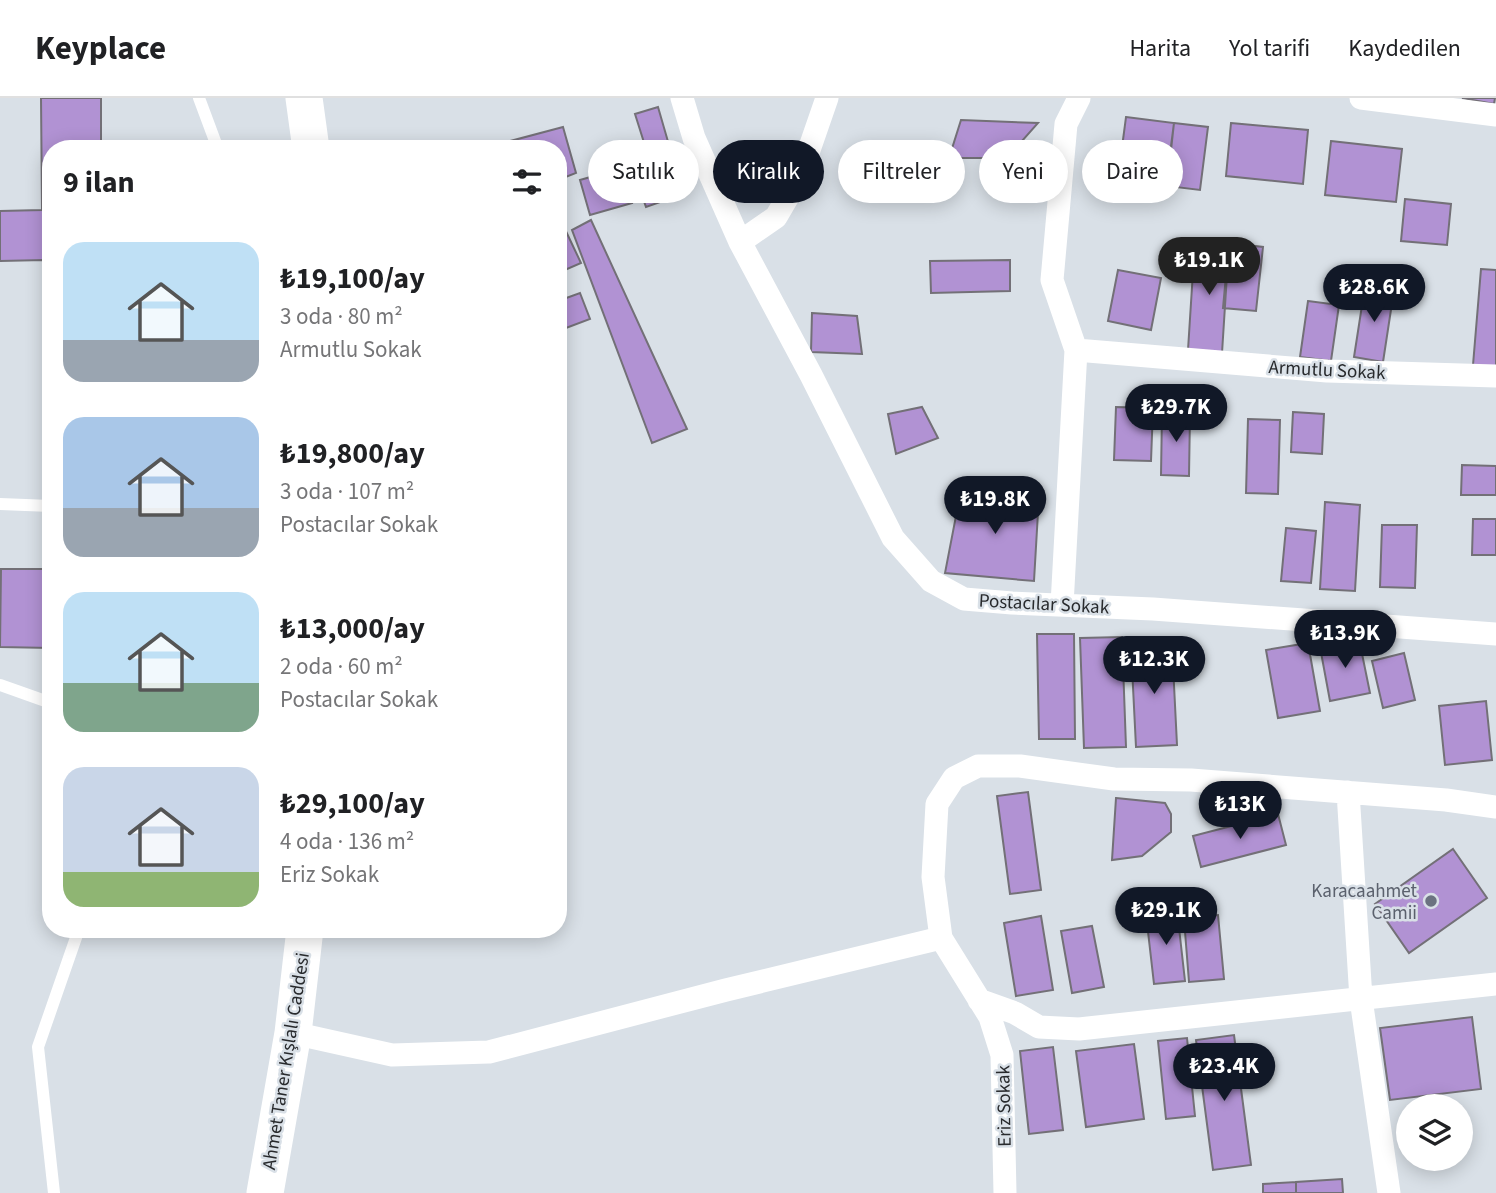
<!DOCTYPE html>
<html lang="tr">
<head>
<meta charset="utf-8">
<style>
  body { margin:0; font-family:"Source Sans 3",sans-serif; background:#f2f2f2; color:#202124; height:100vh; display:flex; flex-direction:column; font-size:26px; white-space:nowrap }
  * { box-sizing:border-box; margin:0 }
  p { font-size:23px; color:#757577 }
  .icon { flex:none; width:38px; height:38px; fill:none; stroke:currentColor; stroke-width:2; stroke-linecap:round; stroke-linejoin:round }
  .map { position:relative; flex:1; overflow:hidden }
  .panel { position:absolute; left:42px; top:42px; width:525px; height:798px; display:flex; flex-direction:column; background:#fff; border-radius:28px; box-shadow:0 4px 18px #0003 }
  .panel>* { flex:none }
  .top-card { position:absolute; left:588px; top:42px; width:665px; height:63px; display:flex; gap:14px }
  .controls { position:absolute; left:1396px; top:996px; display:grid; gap:14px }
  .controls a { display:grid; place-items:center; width:77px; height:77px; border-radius:50%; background:#fff; box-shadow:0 4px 18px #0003; font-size:35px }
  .price { position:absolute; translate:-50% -60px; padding:0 16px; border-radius:24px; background:#111827; color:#fff; font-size:23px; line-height:46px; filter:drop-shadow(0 2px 4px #0008) }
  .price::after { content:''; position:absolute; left:50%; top:42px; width:21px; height:16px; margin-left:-10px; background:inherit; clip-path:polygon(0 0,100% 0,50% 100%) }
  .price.on { background:#222; color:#fff }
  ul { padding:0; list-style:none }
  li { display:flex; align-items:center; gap:21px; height:175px; padding:0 21px }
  li span { display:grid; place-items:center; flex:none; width:196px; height:140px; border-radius:21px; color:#555 }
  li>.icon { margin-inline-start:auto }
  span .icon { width:84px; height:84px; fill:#fffc; stroke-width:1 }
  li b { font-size:30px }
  h2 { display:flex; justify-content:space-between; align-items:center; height:84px; padding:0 21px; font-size:30px }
  .tag { padding:0 24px; border-radius:32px; background:#fff; box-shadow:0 4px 18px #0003; font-size:24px; line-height:63px }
  .tag.on { background:#111827; color:#fff }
  header { display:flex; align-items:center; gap:42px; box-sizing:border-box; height:98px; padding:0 35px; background:#fff; border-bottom:2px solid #e0e0e0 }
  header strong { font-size:33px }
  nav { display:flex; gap:38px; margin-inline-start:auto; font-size:24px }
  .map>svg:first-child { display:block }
  .building { fill:#b192d3; stroke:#737077; stroke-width:2 }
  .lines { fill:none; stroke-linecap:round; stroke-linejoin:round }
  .service { stroke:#fff; stroke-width:12 }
  .minor { stroke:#fff; stroke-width:23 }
  .primary { stroke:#fff; stroke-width:37 }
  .worship-dot { fill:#6b7280; stroke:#d9e0e7; stroke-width:2.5 }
  .labels { text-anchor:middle; stroke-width:5; stroke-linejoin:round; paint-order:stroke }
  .street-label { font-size:19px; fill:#282a2d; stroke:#d9e0e7 }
  .worship-label { font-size:19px; fill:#5b616d; stroke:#d9e0e7; text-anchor:end }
</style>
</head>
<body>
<header>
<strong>Keyplace</strong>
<nav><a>Harita</a><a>Yol tarifi</a><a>Kaydedilen</a></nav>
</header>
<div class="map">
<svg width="1496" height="1095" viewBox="0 0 1496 1095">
  <rect width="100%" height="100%" fill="#d9e0e7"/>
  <path class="building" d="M41,0H101V51H51V210H45L44,162L0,163V113L42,112Z
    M1462,0H1495L1494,6Z
    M658,9L669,47L647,54L635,16Z
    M1126,19L1174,25L1169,64L1121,57Z
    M961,22L1038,25L1007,60H949Z
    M1174,25L1208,29L1200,92L1167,88Z
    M1231,25L1308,32L1303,86L1226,78Z
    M563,29L576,75L558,82V51H499V46Z
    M1331,43L1402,51L1396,104L1325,97Z
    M672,55L686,95L646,109L632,69Z
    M622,70L632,105L590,117L580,82Z
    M1405,101L1451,106L1447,147L1401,143Z
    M591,122L687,331L652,345L572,132Z
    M563,127L581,165L558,175V129Z
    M1195,142L1229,145L1222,255L1188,252Z
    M1229,145L1263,149L1256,213L1223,210Z
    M1010,162V193L931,195L930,163Z
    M1481,171L1496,172V269L1473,267Z
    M1118,172L1161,180L1151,232L1108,223Z
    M1365,188L1394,192L1383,264L1354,259Z
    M580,195L590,221L558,233V203Z
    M1308,203L1339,207L1331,263L1300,259Z
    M812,215L857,218L862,256L811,254Z
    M922,309L938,340L896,356L888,316Z
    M1116,309L1153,310L1151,363L1114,362Z
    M1293,314L1324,316L1322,356L1291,354Z
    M1162,315L1190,316L1189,378L1161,377Z
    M1248,321L1280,322L1278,396L1246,395Z
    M1462,367L1496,368V397H1461Z
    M961,392L1039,397L1034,483L945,475Z
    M1325,404L1360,407L1355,493L1320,491Z
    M1473,421H1496V457H1472Z
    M1382,427H1417L1415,490L1380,489Z
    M1286,430L1316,433L1311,485L1281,483Z
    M1,471H51V550L0,549Z
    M1037,536H1074L1075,641H1039Z
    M1122,539L1126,649L1084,650L1080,540Z
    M1359,541L1370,595L1330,603L1320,549Z
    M1308,545L1320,613L1278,620L1266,552Z
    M1172,547L1177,647L1136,649L1131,549Z
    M1404,555L1415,602L1383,610L1372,563Z
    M1486,603L1492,662L1445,667L1439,608Z
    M1028,694L1041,792L1010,796L997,698Z
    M1116,700L1165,705L1171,716V734L1142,758L1112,762Z
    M1278,716L1286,747L1201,769L1193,738Z
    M1453,751L1487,800L1409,855L1375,806Z
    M1177,812L1185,883L1154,886L1146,816Z
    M1218,817L1224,881L1189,884L1184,821Z
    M1041,818L1053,892L1016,898L1004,825Z
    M1092,828L1104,889L1072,895L1061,833Z
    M1472,919L1481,991L1390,1002L1380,930Z
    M1234,937L1251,1067L1213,1072L1196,942Z
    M1187,940L1195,1018L1166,1021L1158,943Z
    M1134,946L1144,1021L1086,1029L1076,953Z
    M1053,949L1063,1032L1029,1036L1020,953Z
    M1342,1081L1343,1095H1296V1084Z
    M1296,1084V1095H1263V1086Z"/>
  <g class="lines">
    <path class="service" d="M199,0L218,51
      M0,406L51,408
      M0,587L51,605
      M54,1095L38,949L79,831"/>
    <path class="minor" d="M682,0L694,40L740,144L811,277L893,440L931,483L964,501L1012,505L1153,511L1496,536
      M1361,0L1496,17
      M740,144L776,119L800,78L827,0
      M1076,252L1327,273L1496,278
      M1062,507L1076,252L1052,182L1066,26L1079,0
      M1348,694L1361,901L1389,1095
      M979,902L1015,915L1039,929L1079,931L1496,886
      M293,935L392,957L489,954L726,892L941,840
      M1005,1095L1002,957L990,919L941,840L933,779L937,706L954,680L978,668H1020L1114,681L1191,682L1446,702L1496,709"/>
    <path class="primary" d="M304,0L311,51
      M265,1095L293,935L305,831"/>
  </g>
  <circle class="worship-dot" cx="1431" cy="803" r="7"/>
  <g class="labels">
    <g class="street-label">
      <text transform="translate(1327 271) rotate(3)" y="7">Armutlu Sokak</text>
      <text transform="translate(1044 505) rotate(3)" y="7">Postacılar Sokak</text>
      <text transform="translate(285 963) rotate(-81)" y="7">Ahmet Taner Kışlalı Caddesi</text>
      <text transform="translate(1003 1008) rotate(-91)" y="7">Eriz Sokak</text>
    </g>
    <g class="worship-label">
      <text x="1417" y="799">Karacaahmet<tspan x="1417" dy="22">Camii</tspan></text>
    </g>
  </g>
</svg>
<div class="controls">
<a><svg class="icon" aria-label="layers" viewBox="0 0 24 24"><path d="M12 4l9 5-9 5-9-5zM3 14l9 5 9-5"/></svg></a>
</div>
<b class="price on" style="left:1209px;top:199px">₺19.1K</b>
<b class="price" style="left:1374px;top:226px">₺28.6K</b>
<b class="price" style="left:1176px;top:346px">₺29.7K</b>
<b class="price" style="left:995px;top:438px">₺19.8K</b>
<b class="price" style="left:1345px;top:572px">₺13.9K</b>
<b class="price" style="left:1154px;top:598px">₺12.3K</b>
<b class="price" style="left:1240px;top:743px">₺13K</b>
<b class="price" style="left:1166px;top:849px">₺29.1K</b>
<b class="price" style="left:1224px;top:1005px">₺23.4K</b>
<div class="top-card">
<a class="tag">Satılık</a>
<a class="tag on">Kiralık</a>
<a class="tag">Filtreler</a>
<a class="tag">Yeni</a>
<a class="tag">Daire</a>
</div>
<section class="panel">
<h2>9 ilan<svg class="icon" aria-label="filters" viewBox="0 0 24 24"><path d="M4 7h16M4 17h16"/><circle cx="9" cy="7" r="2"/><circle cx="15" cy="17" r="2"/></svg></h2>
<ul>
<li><span style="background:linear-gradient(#bfe0f5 70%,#9aa5b1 0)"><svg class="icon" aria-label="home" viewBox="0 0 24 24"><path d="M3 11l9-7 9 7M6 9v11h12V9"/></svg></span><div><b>₺19,100/ay</b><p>3 oda · 80 m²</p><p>Armutlu Sokak</p></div></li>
<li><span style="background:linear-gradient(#a9c7e8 65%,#9aa5b1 0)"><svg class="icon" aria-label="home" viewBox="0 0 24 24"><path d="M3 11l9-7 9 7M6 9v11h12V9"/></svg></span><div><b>₺19,800/ay</b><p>3 oda · 107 m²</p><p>Postacılar Sokak</p></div></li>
<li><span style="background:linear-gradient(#bfe0f5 65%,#7fa58c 0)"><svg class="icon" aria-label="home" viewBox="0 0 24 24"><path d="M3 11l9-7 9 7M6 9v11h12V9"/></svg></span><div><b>₺13,000/ay</b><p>2 oda · 60 m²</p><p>Postacılar Sokak</p></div></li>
<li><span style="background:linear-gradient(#c9d6e8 75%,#8fb573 0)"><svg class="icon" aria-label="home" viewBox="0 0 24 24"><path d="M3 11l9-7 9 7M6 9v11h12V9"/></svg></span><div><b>₺29,100/ay</b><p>4 oda · 136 m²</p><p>Eriz Sokak</p></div></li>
</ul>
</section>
</div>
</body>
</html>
